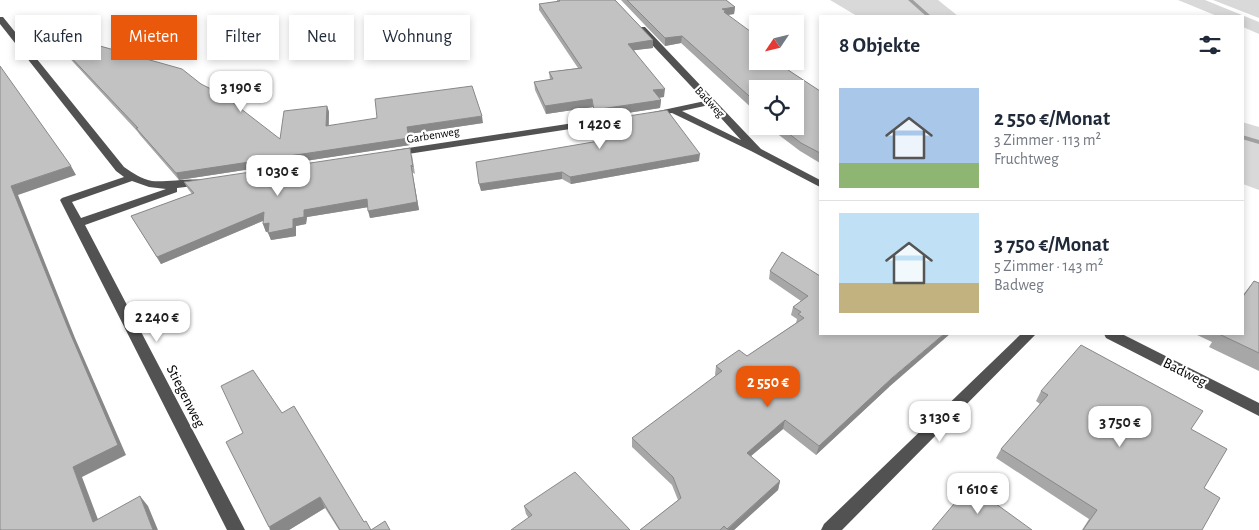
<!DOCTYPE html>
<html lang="de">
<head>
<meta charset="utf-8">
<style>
  body { margin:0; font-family:"Alegreya Sans",sans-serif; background:#f2f2f3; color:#1f2937; height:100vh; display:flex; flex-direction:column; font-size:19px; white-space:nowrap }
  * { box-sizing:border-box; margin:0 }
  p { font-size:16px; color:#747a83 }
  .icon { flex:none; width:28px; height:28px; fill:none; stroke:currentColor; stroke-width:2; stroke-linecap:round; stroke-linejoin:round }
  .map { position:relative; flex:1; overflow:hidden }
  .drawer { position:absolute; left:819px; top:15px; width:425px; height:320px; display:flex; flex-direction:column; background:#fff; border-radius:0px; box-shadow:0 2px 8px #0003 }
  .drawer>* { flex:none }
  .top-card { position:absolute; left:15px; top:15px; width:475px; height:45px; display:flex; gap:10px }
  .needle { width:32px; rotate:235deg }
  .fabs { position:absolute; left:749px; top:15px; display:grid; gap:10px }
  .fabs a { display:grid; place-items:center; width:55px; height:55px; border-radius:0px; background:#fff; box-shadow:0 2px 8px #0003; font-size:25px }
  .price { position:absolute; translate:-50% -42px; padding:0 11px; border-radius:10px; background:#fff; color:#222; font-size:16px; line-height:32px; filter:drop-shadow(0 1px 2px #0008) }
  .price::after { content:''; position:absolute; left:50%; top:30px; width:15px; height:11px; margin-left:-8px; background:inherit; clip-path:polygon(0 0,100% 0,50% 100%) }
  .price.selected { background:#ea580c; color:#fff }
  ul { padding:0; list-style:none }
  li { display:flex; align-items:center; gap:15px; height:125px; padding:0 20px }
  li+li { border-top:1px solid #e0e1e3 }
  li span { display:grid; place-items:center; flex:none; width:140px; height:100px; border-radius:0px; color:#555 }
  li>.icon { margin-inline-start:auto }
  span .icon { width:60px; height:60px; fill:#fffc; stroke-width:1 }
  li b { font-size:21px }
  h2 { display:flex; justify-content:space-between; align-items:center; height:60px; padding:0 20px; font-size:21px }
  .tag { padding:0 18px; border-radius:0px; background:#fff; box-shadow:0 2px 8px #0003; font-size:18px; line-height:45px }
  .tag.selected { background:#ea580c; color:#fff }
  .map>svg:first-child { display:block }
  .green { fill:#d9d9d9 }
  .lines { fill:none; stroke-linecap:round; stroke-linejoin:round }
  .stream { fill:#a0a0a0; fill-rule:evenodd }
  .minor { fill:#525252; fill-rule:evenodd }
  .wall { fill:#a7a7a7 }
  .shaded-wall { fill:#888 }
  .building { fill:#c2c2c2; stroke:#888 }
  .labels { text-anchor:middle; stroke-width:4.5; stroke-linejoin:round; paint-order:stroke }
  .far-street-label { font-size:12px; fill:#000; stroke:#fff }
  .street-label { font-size:15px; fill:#000; stroke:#fff }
</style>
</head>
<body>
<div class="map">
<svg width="1259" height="530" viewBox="0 0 1259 530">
  <rect width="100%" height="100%" fill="#fff"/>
  <path class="green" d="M830,0H938L958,16H857Z
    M1178,0H1205L1259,22V34L1243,27L1242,16H1217Z
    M1213,0H1259V18Z
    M1242,122L1259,127V190L1243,184Z"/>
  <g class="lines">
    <path class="stream" d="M908,0H913L931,16H926Z
      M1242,135L1259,140V144L1242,139Z"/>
    <path class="minor" d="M0,17H3L124,167C133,173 141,179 152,181C165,183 201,176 207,182L202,185L177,188V192L85,225L245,530H227L60,200L62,198L124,177L116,171L0,24ZM132,181L149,187L166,189L81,218L72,202Z
      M639,27H645L761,149L820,180V187L751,151L672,113L649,117V113L705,101L639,31ZM709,105L741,140L682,111Z
      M613,117L616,118V122L395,156L390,153L395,150Z
      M1021,334H1036L842,530H821L824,524Z
      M1104,334H1122L1259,403V416L1106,338Z"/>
  </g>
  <path class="wall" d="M557,0H615L653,40V48L634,50L664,97L659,98L661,100L660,108L594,118L593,107L546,114L535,90L534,82L550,80L549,72L578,68L539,10V4L557,2Z
    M621,0H726L735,7L734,14L728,15L758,61H787L786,68H785L820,91V163L800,151L767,126H795L758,89V119L755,117L756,112L681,43L665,46Z
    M45,30L100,46L201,84L280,139L327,106L329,112V125L483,123L409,134L410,145L179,180L140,135L137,131L49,36Z
    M596,121L699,161L571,184L562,179L481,191L598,141Z
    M412,155L415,174L412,172L419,210L370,218L368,207L307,217L306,224L296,226V236L271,240L268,231L266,232L263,224V221L161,264L131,216L192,194L188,189L184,182Z
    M782,252L889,387L816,455L783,429L751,456L780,481L778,490L734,530H640L678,500L672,485L632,447V438L716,376L715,375L716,366L747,356L796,323L797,319L791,315L793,307L801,301L769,279L770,271Z
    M1254,281L1259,283V371L1209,347L1212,342L1195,334H1242V296Z
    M1041,391L1191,429L1204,488L1202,530H1082L1089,519L996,458L1001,449L1040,404L1036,401Z
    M282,413L364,522L371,530H390H339L325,508L289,530H270Z
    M524,506L630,530L528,517L526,514Z"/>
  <path class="shaded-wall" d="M735,7L734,14L726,15L722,9Z
    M682,36L681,43L665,46V38Z
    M653,40V48L628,51V44Z
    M780,61H787L786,68L775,69L776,62Z
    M665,89L664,97L653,98V90Z
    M592,99L593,107L546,114L545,106Z
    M661,100L660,108L594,118V110Z
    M327,106L329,112L328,132L326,126Z
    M482,116L483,123L409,134L410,145L179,180L176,173L407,127Z
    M700,154L699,161L571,184L570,177Z
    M411,165L419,210L370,218L368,211Z
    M71,166L76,175L18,195L75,338L126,455L82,477L102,530L93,522L73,467L11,186Z
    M562,172V179L481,191L479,184Z
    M367,199L369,207L307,217L306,224L296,226V236L271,240L268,233L293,219L304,210Z
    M264,212L267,219L161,264L157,257Z
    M269,223L272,231L266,232L263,224Z
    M944,334H950L889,387L816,455L819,446L892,378Z
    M785,420L783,429L745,461L747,453Z
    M780,481L778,490L734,530H727Z
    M140,496L148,506L158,530H153Z
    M320,497L325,508L289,530H270L269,527Z"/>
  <path class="building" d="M559,0H615L653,40L628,44L665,89L653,90L661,100L594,110L592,99L545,106L534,82L553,79L549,72L582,68L539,4L560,1Z
    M627,0H726L735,7L722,9L726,11L724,12L758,37V61H780L776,62L820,91V153L801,143L779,126H795V89H758V104L682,36L665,38Z
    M45,30L68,36L86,32L100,46L182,69L201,84L223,95L280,139L284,111L327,106L326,126L377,118L375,99L472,86L482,116L407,127L409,138L176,173L136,128H138Z
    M0,66L71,166L11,186L68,328L118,445L73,467L93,522L140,496L153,530H0Z
    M667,110L700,154L570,177L562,172L479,184L476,162L599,141L596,121Z
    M410,148L413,167L411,165L417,202L368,211L367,199L304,210V217L293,219V228L268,233L269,223L263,224L264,212L157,257L131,216L194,193L184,182Z
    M782,252L820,276V334H944L892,378L819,446L785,420L747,453L780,481L727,529L724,526L720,530H640L681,498L673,477L632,438L722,371L716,366L739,350L747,356L804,318L798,314L801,312L793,307L808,296L770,271Z
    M1254,281L1259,283V353L1219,334H1242V298Z
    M1081,345L1203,411L1191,429L1227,449L1204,488L1220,498L1202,530H1083L1097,510L1001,449L1048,395L1041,391Z
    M253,370L282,413L294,406L364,522L366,521L371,530L385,521L390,530H340L320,497L269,527L226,442L243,433L221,386Z
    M575,472L630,530H511L532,515L524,506Z
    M970,485L1032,530H932Z"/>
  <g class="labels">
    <g class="far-street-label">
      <text transform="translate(710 102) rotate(47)" y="4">Badweg</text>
      <text transform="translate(433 135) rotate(-9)" y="4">Garbenweg</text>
    </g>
    <g class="street-label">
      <text transform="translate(1185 372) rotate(27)" y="5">Badweg</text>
      <text transform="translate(186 396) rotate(63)" y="5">Stiegenweg</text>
    </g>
  </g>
</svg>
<div class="fabs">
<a><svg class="needle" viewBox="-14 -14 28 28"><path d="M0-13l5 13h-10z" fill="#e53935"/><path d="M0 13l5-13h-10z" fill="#747a83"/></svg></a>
<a><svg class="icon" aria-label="locate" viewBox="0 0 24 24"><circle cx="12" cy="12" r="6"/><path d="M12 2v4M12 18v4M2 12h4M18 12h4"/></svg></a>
</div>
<b class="price" style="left:241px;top:113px">3 190 €</b>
<b class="price" style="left:600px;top:150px">1 420 €</b>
<b class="price" style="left:278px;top:197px">1 030 €</b>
<b class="price" style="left:157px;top:343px">2 240 €</b>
<b class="price selected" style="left:768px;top:408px">2 550 €</b>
<b class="price" style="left:940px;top:443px">3 130 €</b>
<b class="price" style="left:1120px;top:448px">3 750 €</b>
<b class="price" style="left:978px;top:515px">1 610 €</b>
<div class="top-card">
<a class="tag">Kaufen</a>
<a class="tag selected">Mieten</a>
<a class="tag">Filter</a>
<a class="tag">Neu</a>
<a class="tag">Wohnung</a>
</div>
<section class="drawer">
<h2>8 Objekte<svg class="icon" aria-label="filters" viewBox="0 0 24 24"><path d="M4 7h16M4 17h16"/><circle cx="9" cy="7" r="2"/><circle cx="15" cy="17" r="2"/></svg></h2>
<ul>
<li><span style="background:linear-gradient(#a9c7e8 75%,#8fb573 0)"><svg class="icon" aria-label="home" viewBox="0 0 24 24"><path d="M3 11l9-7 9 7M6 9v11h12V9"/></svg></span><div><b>2 550 €/Monat</b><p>3 Zimmer · 113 m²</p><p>Fruchtweg</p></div></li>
<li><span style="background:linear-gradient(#bfe0f5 70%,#c2b280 0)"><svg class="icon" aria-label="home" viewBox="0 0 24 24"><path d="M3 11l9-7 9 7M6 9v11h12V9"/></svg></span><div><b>3 750 €/Monat</b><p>5 Zimmer · 143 m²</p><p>Badweg</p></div></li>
</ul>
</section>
</div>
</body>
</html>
